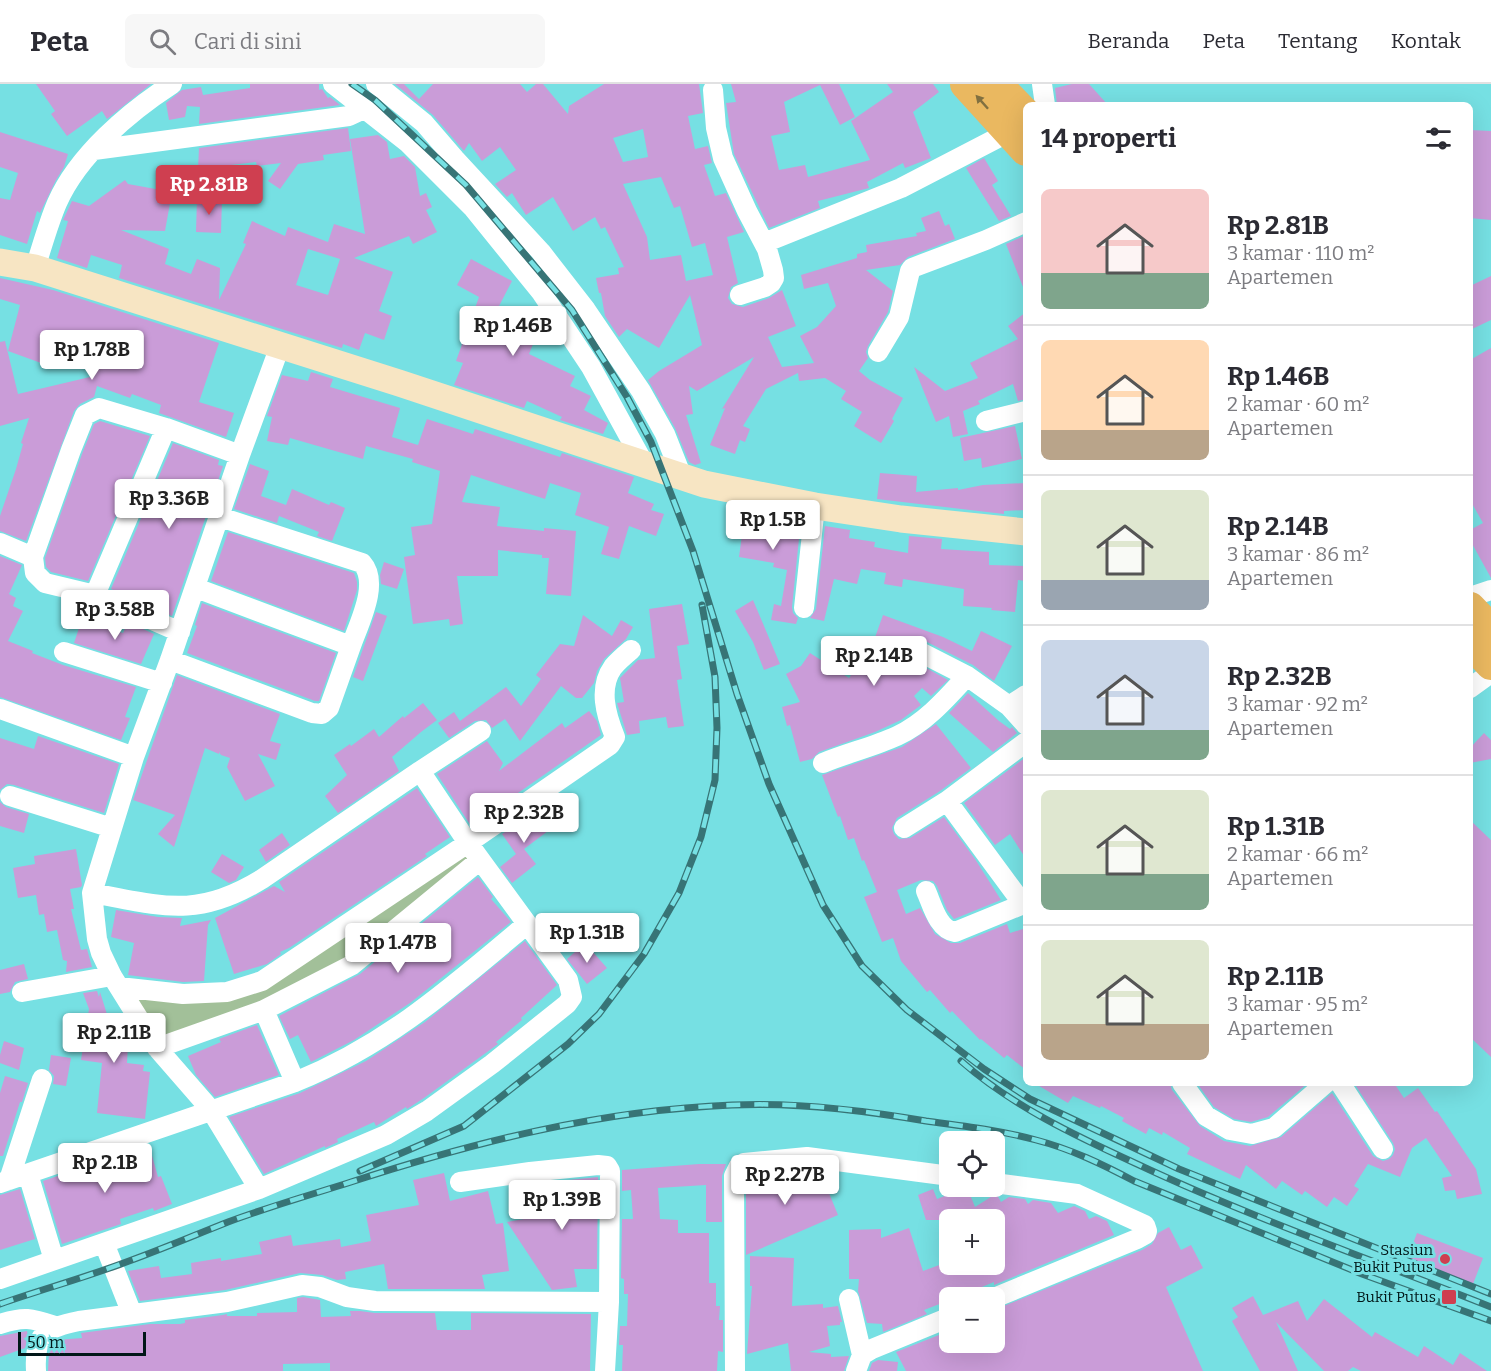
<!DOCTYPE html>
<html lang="id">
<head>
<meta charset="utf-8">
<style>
  body { margin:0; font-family:Bitter,serif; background:#f7f7f7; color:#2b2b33; height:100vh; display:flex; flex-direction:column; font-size:22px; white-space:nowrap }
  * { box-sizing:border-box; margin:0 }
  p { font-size:20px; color:#7c7c81 }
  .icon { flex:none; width:33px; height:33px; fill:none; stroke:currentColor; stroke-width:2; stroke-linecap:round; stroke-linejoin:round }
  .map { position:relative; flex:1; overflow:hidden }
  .sheet { position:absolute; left:1023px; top:18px; width:450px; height:984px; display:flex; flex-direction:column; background:#fff; border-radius:9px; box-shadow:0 6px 24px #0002 }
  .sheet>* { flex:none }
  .controls { position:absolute; left:939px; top:1047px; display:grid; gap:12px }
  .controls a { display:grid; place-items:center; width:66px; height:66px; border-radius:9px; background:#fff; box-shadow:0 6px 24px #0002; font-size:30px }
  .scale { position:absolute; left:18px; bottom:15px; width:128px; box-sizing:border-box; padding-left:6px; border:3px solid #011718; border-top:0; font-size:16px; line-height:21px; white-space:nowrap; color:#011718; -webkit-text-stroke:4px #76e0e3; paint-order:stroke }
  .price { position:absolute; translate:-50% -51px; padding:0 14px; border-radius:6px; background:#fff; color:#222; font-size:20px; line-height:39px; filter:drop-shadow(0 2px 3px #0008) }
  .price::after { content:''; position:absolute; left:50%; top:36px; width:18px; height:14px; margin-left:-9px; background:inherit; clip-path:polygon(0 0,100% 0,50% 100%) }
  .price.on { background:#cf3f50; color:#fff }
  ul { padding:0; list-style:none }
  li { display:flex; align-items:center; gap:18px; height:150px; padding:0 18px }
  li+li { border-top:2px solid #e1e1e2 }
  li span { display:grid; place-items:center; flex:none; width:168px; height:120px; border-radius:9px; color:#555 }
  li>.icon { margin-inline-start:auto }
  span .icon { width:72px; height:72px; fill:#fffc; stroke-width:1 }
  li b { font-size:26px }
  h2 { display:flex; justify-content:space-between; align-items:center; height:72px; padding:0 18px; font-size:26px }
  header { display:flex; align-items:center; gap:36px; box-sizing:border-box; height:84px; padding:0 30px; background:#fff; border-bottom:2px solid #e1e1e2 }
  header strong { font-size:28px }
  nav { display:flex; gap:33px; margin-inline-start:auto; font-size:21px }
  .search { width:420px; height:54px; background:#f7f7f7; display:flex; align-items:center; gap:15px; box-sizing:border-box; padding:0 21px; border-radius:9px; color:#7c7c81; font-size:22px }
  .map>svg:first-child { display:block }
  .green { fill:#a2c099 }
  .building { fill:#ca9cd8; fill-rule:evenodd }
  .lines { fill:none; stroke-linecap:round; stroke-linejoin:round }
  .minor { stroke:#fff; stroke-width:20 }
  .secondary { stroke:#f7e5c3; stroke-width:27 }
  .trunk { stroke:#eab860; stroke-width:32 }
  .rail-casing { stroke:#377476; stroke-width:7 }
  .rail { stroke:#76e0e3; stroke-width:4.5; stroke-dasharray:14; stroke-linecap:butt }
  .oneway { fill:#817040 }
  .poi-dot { fill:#cf3f50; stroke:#76e0e3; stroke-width:2 }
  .labels { text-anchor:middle; stroke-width:6; stroke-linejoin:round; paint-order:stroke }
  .poi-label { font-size:15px; fill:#011718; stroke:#76e0e3; text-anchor:end }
</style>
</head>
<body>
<header>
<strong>Peta</strong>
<div class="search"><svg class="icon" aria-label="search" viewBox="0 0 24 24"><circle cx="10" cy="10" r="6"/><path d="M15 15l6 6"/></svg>Cari di sini</div>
<nav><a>Beranda</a><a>Peta</a><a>Tentang</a><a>Kontak</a></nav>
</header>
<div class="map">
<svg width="1491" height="1287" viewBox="0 0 1491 1287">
  <rect width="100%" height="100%" fill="#76e0e3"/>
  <path class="green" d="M465,767L469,778L407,833L277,919L160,958L131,907L243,906Z"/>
  <path class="building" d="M36,0H151L107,35L102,27L67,52L51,30L55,27Z
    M250,0H319V6L322,5L328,14L330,13L340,21L199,40L200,23L187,22L185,33L169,36L166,19L182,6L201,3L203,11L250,4Z
    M395,0H404L419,15L433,0H520L527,8L536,0H543L568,30L569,22L604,0H699L703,29L688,32L695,65L708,62L712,79L704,81L715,112L726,109L744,148L727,153L738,199L731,203L728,214L732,220L743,223L769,214L782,206L796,242L768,253L782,283L814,279L800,252L817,243L836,222L828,199L804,205L801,191L857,174V170L867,168L866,161L917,152L916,149L926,147L921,134L939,127L945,142L949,140L955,155L908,173L900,181L866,186L893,207L888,228L868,262L866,268L868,274L859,287L870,296L903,314L892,335L894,337L881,359L854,342L862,328L841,315L846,307L825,294L799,297L798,289L766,305L743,342L750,345L745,358L740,356L735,370L710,361L725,324L722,325L754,273L697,307L689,302L693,330L686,331L701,379L695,381L689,378L675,344L648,296L659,287L702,261L690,211L659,264L627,245L619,253L605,232L601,209H599L596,194L619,190L618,184L624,183L605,143L601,145L595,133L573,147L553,113L526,131L512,109L507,113L495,100L516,86L500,63L482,77L469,59L464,67L433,31ZM643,45L648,73L623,78L613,54ZM661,93L674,124L680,122L692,163L705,159L713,191L686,197L681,171L650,176L647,153L623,100Z
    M731,0H839L855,33L840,41L820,1L784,18L790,48L771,52L779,86L805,81L808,93L870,76L851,37L893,8L887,0H933L939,8L913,28L931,74L905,84L903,79L867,98L869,104L818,117L820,124L769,144L734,70L726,19L736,18Z
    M1072,0H1089L1108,21H1057L1055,4Z
    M348,44L351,67L323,71L324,76L298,80L280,105L268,97L281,79L257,82L256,78L198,85L199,64Z
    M1470,46L1491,47V136L1470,134Z
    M0,48L68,70L64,83L56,96L40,129L37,127L27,160L0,151V114L10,116L18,89L0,83Z
    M378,51L387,58L390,75L404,72L415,83L420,112L426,109L432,123L426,126L437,148L413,160L409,152L354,174L393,188L379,227L392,232L384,256L365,249L359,266L343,260L342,264L119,194L122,181L91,171L87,184L57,174L68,137L63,136L72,117L89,122L125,96L128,100L172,108L165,147L121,146L169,165L165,180L191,190L197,175L220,184L219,216L246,160L243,159L252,137L285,152L288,143L328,158L334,140L365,150L350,55ZM308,165L340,175L328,211L296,201Z
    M984,74L998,97L992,101L1011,132L999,137L966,84Z
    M197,114L222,115L221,149L196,148Z
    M1026,151V208H1025L1006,160Z
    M471,175L512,197L498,224L540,243L529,270L575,292L570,302L591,312L584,326L608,339L603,350L560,336L562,333L527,317L524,324L454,301L463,279L456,277L479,213L457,201Z
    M1491,192V236L1470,246V202Z
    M0,194L53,206L219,259L199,318L234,329L226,353L159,329L161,321L132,310L130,314L97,302L94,313L80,320L74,327L26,457L0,447V432L16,385L23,360L21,359L29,334L0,342V258L5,257L18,310L90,293L99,266L61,255L52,283L8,267L20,221L0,215Z
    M1026,228V315L1018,317L1013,300L978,317L980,320L963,327L968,350L953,353L949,332L936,338L914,283L945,307L978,294L970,279L1018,255L1008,242Z
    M1491,264V494L1470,456V446L1483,439L1470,416V276Z
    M311,288L333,295L330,303L400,324L392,353L418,361L427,335L473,350L475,345L560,373L562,369L634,393L628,409L654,420L651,426L664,430L656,452L629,442L619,475L601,470L609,443L575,431L581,409L550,399L545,415L471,391L462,418L500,423L497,442L544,447V444L576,447L571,512L546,510L549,474H542V471L498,466V492H457L463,540L450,542L449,535L413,540L404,473L415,471L411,443L432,440L440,387L412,378L413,375L366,362L363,375L290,354L288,361L267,357L272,333L267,332L282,291L308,297Z
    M100,337L150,352L88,497L51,488L46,483L45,474L82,370L94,340Z
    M1015,342L1022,375L982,384L981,374L964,377L960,354Z
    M173,359L219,376L218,381L223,382L172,532L111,505Z
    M250,380L269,387L261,412L286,421L292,405L329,421L331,418L345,424L332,457L317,452L319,448L279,432L277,439L234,425Z
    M880,389L917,392L916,408L958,404V406L983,401L1026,399V426L1004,427V430L877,415Z
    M739,423L801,435L792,523L793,529L798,534L796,540L771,536L774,520L781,522L787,486L773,483L774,479L739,473L744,436L737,435Z
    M825,442L850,446L849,454L875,458L874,463L908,469L909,452L942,455L941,465L989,468V481L1026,482V497L1018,496L1015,528L991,526L992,524L963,522L964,505L903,495L902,503L884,500L886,489L861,485L857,500L834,495L824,537L810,534L816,525Z
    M228,448L354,489L357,498V506L344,547L211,497Z
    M0,472L22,481L9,510L16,514L13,522L23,527L8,557L33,567L32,569L63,581L136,603L125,633L130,634L121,656L0,613Z
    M384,478L404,485L397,505L381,500L380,491Z
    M753,516L780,580L764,586L753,558L735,527Z
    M202,519L336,569L319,617H315L187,569L197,542L195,541Z
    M682,520L689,560L677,562L682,595L677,596L684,642L668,644L666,633L639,637L640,649L627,651L617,619L624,618L620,594L638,576L655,574L649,525Z
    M376,528L387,532L363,597L353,593Z
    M583,531L612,552L621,536L633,543L626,555L604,575L597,587L594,599L582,614H576L561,602L520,657L505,635L492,644L486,636L475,637L449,654L438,639L454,628L460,637L506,603L521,622L541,595L536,591L560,560L574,562Z
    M883,531L943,553L972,567L981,547L1012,562L994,597L973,581L923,556L912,557L907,562L906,568L908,574L948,596L931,612L922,604L914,612L921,621L901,636L875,648L819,668L812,675L800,678L790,641L787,642L782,623L800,618L786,590L801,582L810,569L849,594L873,559Z
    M82,535L123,549L128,538L154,550L141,580L74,559Z
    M177,591L280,630L270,657L281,660L276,676L258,670L275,702L245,717L227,683L230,674L221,671L219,668V670L205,664L174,763L158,750L175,731L133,716Z
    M968,609L999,637L1010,645L1012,643L1017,649L993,668L949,629Z
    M423,619L437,636L421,648L392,673L399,687L338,729L325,712L347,691L334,671L350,660L351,662L374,645L379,653L403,632L404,634Z
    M589,627L597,637L601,651L471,742L437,690L487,657L503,679L499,687L562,639L565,644Z
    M936,640L971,684L940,707L897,734L892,744L894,750L899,755L910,754L944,733L975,775L1001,816L954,835L947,826L937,802L933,797L921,796L897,806L906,830L920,824L935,850L951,859H960L1007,840L1010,849L1026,844V986L1007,971L1004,974L981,955L980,956L952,927L950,929L930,906L927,908L901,877L893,854L882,858L864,813L877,808L864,776L862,777L854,754L848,756L840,732L838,733L822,691L902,663Z
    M1484,649L1491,656V675L1470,679V664Z
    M38,652L119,680L104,729L14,701L7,700L0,706V654L34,665Z
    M1026,673V775L1010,750L995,761L964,719Z
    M417,704L450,753L425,770L427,772L289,864L280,868L281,870L267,880L234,890L215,834L274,802L285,808L279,798Z
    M0,718L6,723L29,730L24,749L0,742Z
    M538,725L552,744L524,765L536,780L512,799L500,783L516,770L502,750Z
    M1470,736L1491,756V973L1470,953Z
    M282,749L290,761L266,778L259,766Z
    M76,765L82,801L81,803L70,805L74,825H71L81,866L87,865L92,883L66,888L67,877L63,876L57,846L47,848L44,830L39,831L36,811L18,814L13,784L35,780L34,772Z
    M222,770L244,783L236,796L229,799L211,788Z
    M478,793L493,813L491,815L511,838L410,919L354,956L311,978L298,951L290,955L279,932L360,890Z
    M116,826L158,833L182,834L180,842L211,836L208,841L204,897L183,898L128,891L134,859L111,853Z
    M525,857L557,901L521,934L522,936L496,958L498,960L424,1014L407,1025L406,1023L376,1042L374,1038L337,1055L338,1058L325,1064V1062L264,1090L229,1033L300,1009L366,977L425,938Z
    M585,859L607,884L587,900L567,875Z
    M24,880L28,895L15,898L10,908L0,910V886Z
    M97,907L99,913L100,908L111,943L129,944L127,979L144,981L143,987L150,988L145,1035L97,1029L102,979L81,976L89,925L83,909Z
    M257,941L279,991L215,1013L196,991L188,972L221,958L219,955Z
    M4,957L24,964L19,986L0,979V971Z
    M51,971L71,974L66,1002L53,1000L54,992L49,986Z
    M5,992L28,999L22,1018H20L3,1072H0V1009Z
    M1034,999H1170L1172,1006L1200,1042L1224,1057L1250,1062L1281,1053L1332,1009L1373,1072L1383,1077L1389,1075L1393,1071L1395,1065L1393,1059L1354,999H1394L1404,1014L1418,1004L1435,1028L1437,1027L1476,1085L1482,1110L1457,1115L1455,1106L1445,1107L1442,1094L1452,1092L1426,1054L1412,1064L1400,1093L1368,1080L1354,1102L1359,1105L1347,1122L1334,1113L1327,1123L1305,1107L1302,1111L1282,1097L1276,1105L1246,1081L1240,1095L1187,1070L1190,1064L1163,1048L1162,1051L1149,1044L1146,1050L1122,1037L1124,1034L1101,1022L1100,1024L1073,1012L1068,1019Z
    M1201,999H1308L1268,1033L1251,1038L1234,1035L1214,1023L1199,1002Z
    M149,1061L158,1093L161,1092L172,1120L154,1127L153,1124L120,1135L121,1140L62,1160L43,1097Z
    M699,1080H726L722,1092V1138H706V1101L658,1104L660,1135L678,1136V1149H709V1199H716V1222H720L719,1236H723V1268L718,1267L717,1287H622L623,1261H619L620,1242H627L628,1210H624V1195L621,1194L622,1135H633L631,1106L622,1107V1086Z
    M807,1085L820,1087L838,1131L746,1171V1102L758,1100L756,1090Z
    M444,1089L450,1117L488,1107L496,1140L503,1139L509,1187L482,1191L485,1205H388L384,1180L345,1188L346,1195L337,1196L322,1191L300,1189L225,1206L140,1217L128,1187L159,1182L161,1194L192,1190L191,1179L221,1174V1177L262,1170L259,1158L291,1151L293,1162L340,1155L341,1163L371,1157L366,1131L419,1121L413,1096Z
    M598,1093L597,1185H574L577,1203L552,1206L507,1138L524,1135L521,1120L550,1115L549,1098Z
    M967,1103L975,1123L994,1111H997L1001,1118L1009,1113L1025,1115L1028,1120L1033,1116L1051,1119L1058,1129L1074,1122L1085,1127L1089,1135L1096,1132L1107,1137L1114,1151L994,1201V1198L955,1214H950V1216L924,1226L927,1230L883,1248L882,1240L867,1239L858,1207L859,1195H849V1146L881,1145V1154L909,1144L923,1187L950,1177V1180H994V1136H926L918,1111L933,1105L937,1115Z
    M20,1105L35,1155L0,1166V1111Z
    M1169,1143L1181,1166L1191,1161L1203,1184L1166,1203L1203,1287H906L896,1268L939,1251L945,1261L949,1258H994V1226L1142,1166L1152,1160L1158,1149Z
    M1417,1149L1483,1174L1473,1200L1407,1175Z
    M750,1172L794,1174L792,1222L823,1220V1224L838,1222L842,1238H840V1241L827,1242L830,1262L809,1268L831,1270V1273L849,1272L844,1287H791L788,1259L747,1270L752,1202H750Z
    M1253,1212L1263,1231L1298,1217L1307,1237L1324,1215L1372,1253L1375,1248L1418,1273L1424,1262L1453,1281L1460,1269L1487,1287H1361L1353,1283L1348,1287H1324L1276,1238L1298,1287H1260L1232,1237L1238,1233L1232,1224Z
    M303,1213L320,1216L321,1233L351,1232L350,1227H360L375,1229H435L437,1246H471V1229L591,1230L590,1287H330V1279L283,1280V1287H48L49,1267L53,1259L57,1256L82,1254L81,1249L150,1240H180L185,1239V1236L223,1231L227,1230V1232H257V1229L297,1228V1214Z
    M27,1247L28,1253L25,1264L0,1273V1252Z
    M878,1276L898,1278L897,1287H869L872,1279Z"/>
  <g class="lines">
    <path class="minor" d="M333,0L408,59L473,124L541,208L591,283L643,378
      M376,0L424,39L455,75L541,168L586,226L641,307L665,350L682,393
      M1042,0L1045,21
      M713,6L716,44L723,74L747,127L767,165L773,186L774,194L771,199L765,203L740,211
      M94,66L349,32L364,25
      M764,159L901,104L1009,48
      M35,184C42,163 48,140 57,119C78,71 129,28 172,0
      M878,268L899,233L910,187L912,184L986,156L1026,138
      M986,337L1026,327
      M0,459L33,473
      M196,504L351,562C359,539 380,499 362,479L220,433
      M95,511L166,344
      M1470,513L1491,506
      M804,524L815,422
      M180,548L95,511L45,499L35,489L33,473L71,366L85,331L99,324L166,344L240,371
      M918,567L967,592L1009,622L1026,641
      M64,568L162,599
      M170,576L312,629L322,630L329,624L351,562
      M1470,604L1491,589
      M1009,622L1026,611
      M0,625L134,673
      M823,679C847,669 873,663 897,652C925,639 946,615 967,592
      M420,687L481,647
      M10,712L112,744
      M947,717L1023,820
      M904,744L947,717L1026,658
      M926,807C932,820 938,846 955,848L1026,819
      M119,903L183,910L227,908L262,897L468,759L610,661L615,653C606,631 598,604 613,583C618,577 625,571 631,566
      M22,908L112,892
      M264,926L295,998
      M157,964L264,926L352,881L480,776
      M1182,999L1206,1032L1230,1046L1252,1050L1274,1044L1326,999
      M1340,999L1383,1065
      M28,1090L54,1176
      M9,1096L42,995
      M460,1098L530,1088L598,1081L607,1082L610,1087L609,1218L605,1287
      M0,1099L295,998C387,961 452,903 527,840
      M994,1099L1077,1110L1145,1141L1147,1147L1146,1150L1137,1155L994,1214
      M259,1105L211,1026L157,964L112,892L101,869L97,855L92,809L134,673L170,576L240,371L280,262
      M104,1159L132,1230
      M0,1195L259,1105L386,1051L427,1027L492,980L567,920L572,913L568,896L468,759L420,687L262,795C197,835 162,822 92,809
      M849,1215L862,1271
      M0,1240C24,1232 31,1234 55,1242
      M36,1287C34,1250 45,1244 79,1237L227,1218L302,1201L320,1203L347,1213L375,1217L609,1218
      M735,1287L734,1092L739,1082L744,1079L807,1073L950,1092
      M856,1287L862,1271L872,1265L950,1233"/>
    <path class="secondary" d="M0,178L35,184L399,299L704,400L815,422L901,435L1026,448"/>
    <path class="trunk" d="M966,0L1026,66
      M996,0L1026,31
      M1470,524L1491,546
      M1470,558L1491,580"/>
    <g class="rail-casing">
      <path id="rail" d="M352,0L375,16L466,101L572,226L627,313L651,358L693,467L737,610L769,700L823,821L862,882L907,926L984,985L1030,1015L1179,1085L1491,1210
        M961,977C1012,1022 1076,1052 1137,1080C1252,1134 1373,1176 1491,1223
        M360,1087L464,1042L568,960L599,930L644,870L679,809L701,753L715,696L717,644L715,593L702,521
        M0,1220C43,1205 87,1193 129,1177C162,1165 195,1151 228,1138C268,1123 310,1111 351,1098C475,1058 601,1026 732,1021C796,1018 862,1026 926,1037C962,1042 1000,1046 1036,1056C1071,1065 1102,1080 1134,1097L1362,1190L1491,1237"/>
    </g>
    <use href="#rail" class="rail"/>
  </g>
  <defs><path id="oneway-solid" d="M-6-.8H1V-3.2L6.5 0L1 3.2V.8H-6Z" transform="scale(1.5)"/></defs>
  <use class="oneway" href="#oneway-solid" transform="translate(982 18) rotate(-132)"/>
  <g class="poi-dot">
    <circle cx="1445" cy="1175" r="6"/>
    <rect x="1441" y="1205" width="16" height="16" rx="3"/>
  </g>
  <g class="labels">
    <g class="poi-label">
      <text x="1433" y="1171">Stasiun<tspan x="1433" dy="17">Bukit Putus</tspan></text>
      <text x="1436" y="1218">Bukit Putus</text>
    </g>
  </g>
</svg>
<div class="controls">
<a><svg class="icon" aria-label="locate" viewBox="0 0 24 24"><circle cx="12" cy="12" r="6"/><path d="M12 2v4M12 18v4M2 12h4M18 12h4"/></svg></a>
<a>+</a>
<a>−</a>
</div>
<div class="scale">50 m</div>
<b class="price on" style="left:209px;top:132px">Rp 2.81B</b>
<b class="price" style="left:513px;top:273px">Rp 1.46B</b>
<b class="price" style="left:92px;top:297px">Rp 1.78B</b>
<b class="price" style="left:169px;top:446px">Rp 3.36B</b>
<b class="price" style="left:773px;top:467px">Rp 1.5B</b>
<b class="price" style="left:115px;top:557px">Rp 3.58B</b>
<b class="price" style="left:874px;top:603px">Rp 2.14B</b>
<b class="price" style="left:524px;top:760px">Rp 2.32B</b>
<b class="price" style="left:587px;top:880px">Rp 1.31B</b>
<b class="price" style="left:398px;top:890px">Rp 1.47B</b>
<b class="price" style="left:114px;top:980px">Rp 2.11B</b>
<b class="price" style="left:105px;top:1110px">Rp 2.1B</b>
<b class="price" style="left:785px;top:1122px">Rp 2.27B</b>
<b class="price" style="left:562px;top:1147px">Rp 1.39B</b>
<section class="sheet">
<h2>14 properti<svg class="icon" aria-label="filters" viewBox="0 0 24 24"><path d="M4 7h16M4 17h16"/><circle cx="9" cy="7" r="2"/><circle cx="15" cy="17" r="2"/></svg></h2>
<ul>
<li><span style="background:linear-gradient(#f6c9c9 70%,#7fa58c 0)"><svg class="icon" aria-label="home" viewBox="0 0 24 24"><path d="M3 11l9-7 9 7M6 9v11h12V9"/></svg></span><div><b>Rp 2.81B</b><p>3 kamar · 110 m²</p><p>Apartemen</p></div></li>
<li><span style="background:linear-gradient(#ffd9b3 75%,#b9a48a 0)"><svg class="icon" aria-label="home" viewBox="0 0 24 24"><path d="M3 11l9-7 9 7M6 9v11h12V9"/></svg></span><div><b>Rp 1.46B</b><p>2 kamar · 60 m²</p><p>Apartemen</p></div></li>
<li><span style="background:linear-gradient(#dfe7d0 75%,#9aa5b1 0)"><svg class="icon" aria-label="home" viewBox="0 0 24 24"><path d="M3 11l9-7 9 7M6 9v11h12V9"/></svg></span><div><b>Rp 2.14B</b><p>3 kamar · 86 m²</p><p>Apartemen</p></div></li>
<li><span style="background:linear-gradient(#c9d6e8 75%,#7fa58c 0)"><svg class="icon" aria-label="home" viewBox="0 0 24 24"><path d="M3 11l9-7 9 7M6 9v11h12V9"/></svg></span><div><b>Rp 2.32B</b><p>3 kamar · 92 m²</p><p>Apartemen</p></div></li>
<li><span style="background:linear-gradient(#dfe7d0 70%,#7fa58c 0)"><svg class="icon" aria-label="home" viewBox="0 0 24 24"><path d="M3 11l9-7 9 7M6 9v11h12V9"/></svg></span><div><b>Rp 1.31B</b><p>2 kamar · 66 m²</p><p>Apartemen</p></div></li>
<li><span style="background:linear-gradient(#dfe7d0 70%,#b9a48a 0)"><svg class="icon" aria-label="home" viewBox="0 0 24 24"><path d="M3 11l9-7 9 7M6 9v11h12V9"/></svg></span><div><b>Rp 2.11B</b><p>3 kamar · 95 m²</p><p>Apartemen</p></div></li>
</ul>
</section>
</div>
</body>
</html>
